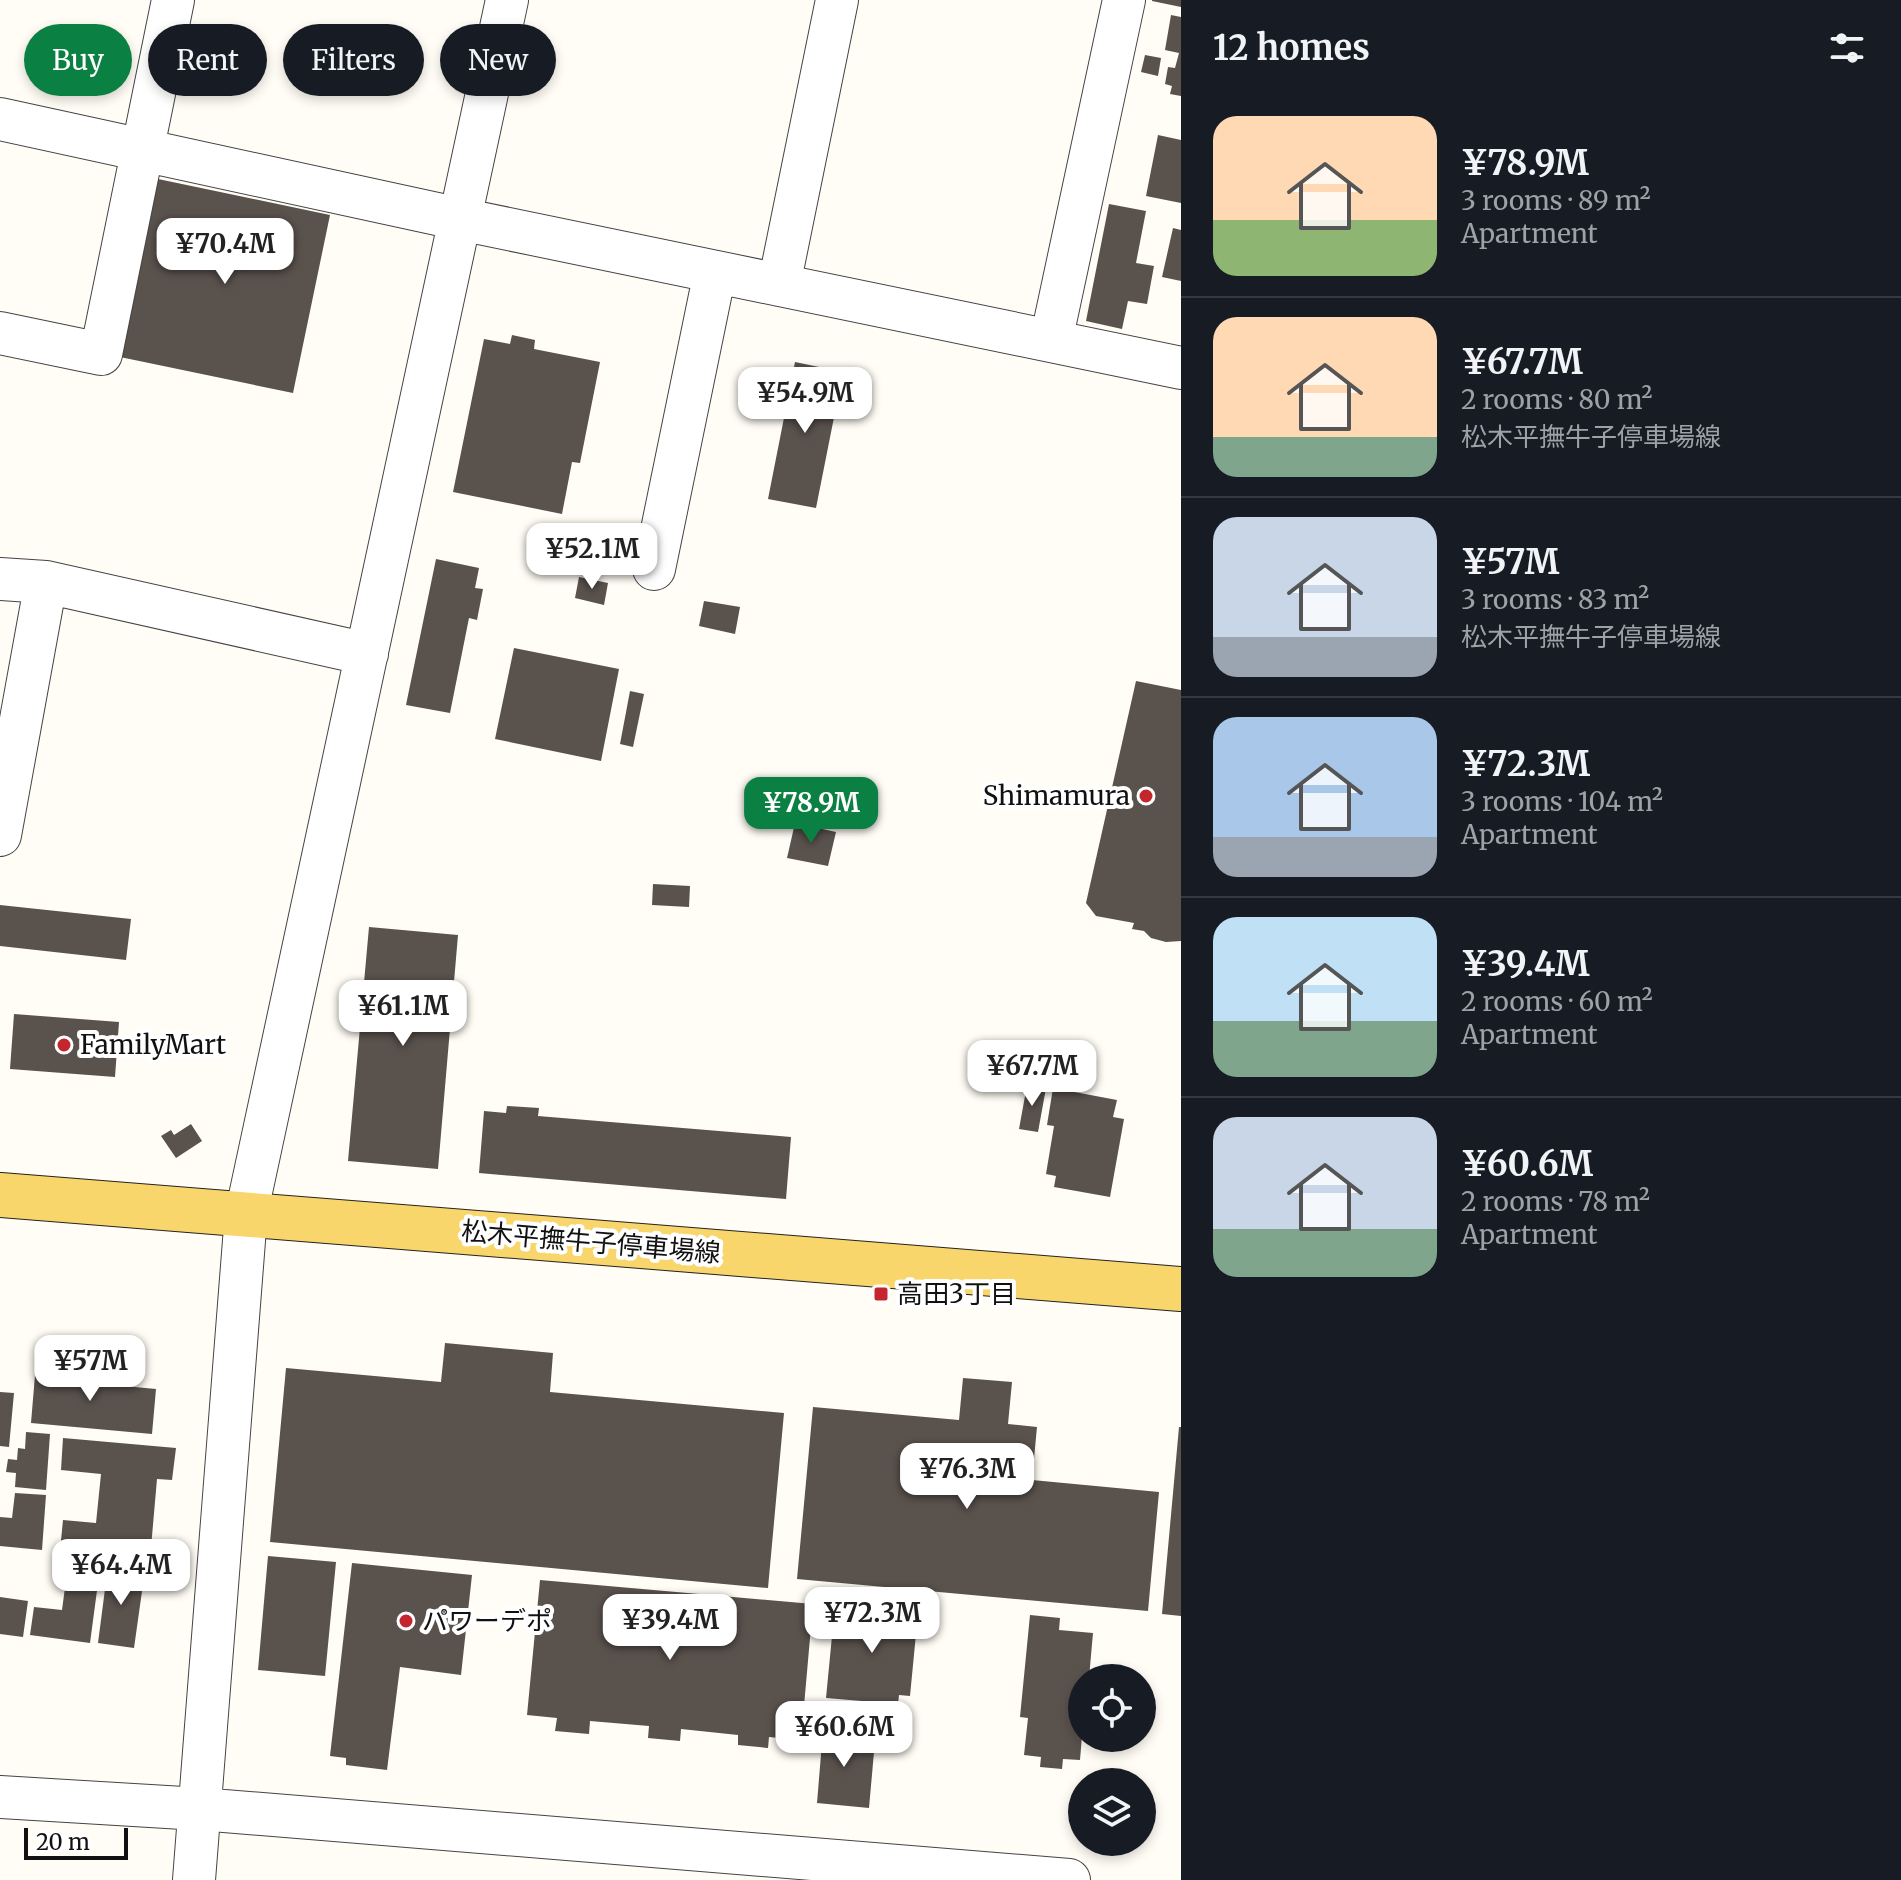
<!DOCTYPE html>
<html lang="en">
<head>
<meta charset="utf-8">
<style>
  body { margin:0; font-family:Merriweather,"Noto Sans JP",serif; background:#20242c; color:#f1f3f6; height:100vh; display:flex; flex-direction:column; font-size:30px; white-space:nowrap }
  * { box-sizing:border-box; margin:0 }
  p { font-size:26px; color:#9ea1a6 }
  .icon { flex:none; width:44px; height:44px; fill:none; stroke:currentColor; stroke-width:2; stroke-linecap:round; stroke-linejoin:round }
  .map { position:relative; flex:1; overflow:hidden }
  .panel { display:flex; flex-direction:column; background:#171b24; width:720px }
  .panel>* { flex:none }
  .hud { position:absolute; left:24px; top:24px; width:760px; height:72px; display:flex; gap:16px }
  .fabs { position:absolute; left:1068px; top:1664px; display:grid; gap:16px }
  .fabs a { display:grid; place-items:center; width:88px; height:88px; border-radius:50%; background:#171b24; box-shadow:0 4px 12px #0003; font-size:40px }
  .scale { position:absolute; left:24px; bottom:20px; width:104px; box-sizing:border-box; padding-left:8px; border:4px solid #111; border-top:0; font-size:22px; line-height:28px; white-space:nowrap; color:#111; -webkit-text-stroke:6px #fff; paint-order:stroke }
  .price { position:absolute; translate:-50% -68px; padding:0 18px; border-radius:16px; background:#fff; color:#222; font-size:26px; line-height:52px; filter:drop-shadow(0 2px 4px #0008) }
  .price::after { content:''; position:absolute; left:50%; top:48px; width:24px; height:18px; margin-left:-12px; background:inherit; clip-path:polygon(0 0,100% 0,50% 100%) }
  .price.selected { background:#0b8043; color:#fff }
  ul { padding:0; list-style:none }
  li { display:flex; align-items:center; gap:24px; height:200px; padding:0 32px }
  li+li { border-top:2px solid #363941 }
  li span { display:grid; place-items:center; flex:none; width:224px; height:160px; border-radius:24px; color:#555 }
  li>.icon { margin-inline-start:auto }
  span .icon { width:96px; height:96px; fill:#fffc; stroke-width:1 }
  li b { font-size:34px }
  h2 { display:flex; justify-content:space-between; align-items:center; height:96px; padding:0 32px; font-size:34px }
  .tag { padding:0 28px; border-radius:36px; background:#171b24; box-shadow:0 4px 12px #0003; font-size:28px; line-height:72px }
  .tag.selected { background:#0b8043; color:#fff }
  main { display:flex; flex:1; min-height:0 }
  .map>svg:first-child { display:block }
  .building { fill:#5a524d }
  .lines { fill:none; stroke-linecap:round; stroke-linejoin:round }
  .minor-casing { stroke:#444; stroke-width:44 }
  .major-casing { stroke:#222; stroke-width:46 }
  .minor { stroke:#fff; stroke-width:42 }
  .major { stroke:#f9d66b; stroke-width:44 }
  .poi-dot { fill:#c4262e; stroke:#fff; stroke-width:3 }
  .labels { text-anchor:middle; stroke-width:8; stroke-linejoin:round; paint-order:stroke }
  .poi-label { font-size:26px; fill:#111; stroke:#fff; text-anchor:start }
  .street-label { font-size:26px; fill:#111; stroke:#fff }
</style>
</head>
<body>
<main>
<div class="map">
<svg width="1181" height="1880" viewBox="0 0 1181 1880">
  <rect width="100%" height="100%" fill="#fffdf5"/>
  <path class="building" d="M1152,0H1181V7L1152,1Z
    M1171,15L1181,17V96L1170,94L1172,86L1165,84L1168,67L1175,68L1179,53L1165,50Z
    M1145,55L1161,58L1158,76L1141,72Z
    M1158,135L1181,140V203L1146,196Z
    M158,179L330,215L293,393L120,357Z
    M1109,204L1146,211L1136,263L1154,266L1147,304L1128,301L1122,329L1086,321Z
    M1173,228L1181,230V281L1162,277Z
    M512,335L535,340L534,349L600,362L580,463L572,462L562,514L453,492L484,339L510,344Z
    M795,362L843,372L816,508L768,499Z
    M436,559L479,568L475,588L483,589L477,620L469,618L450,713L406,705Z
    M579,577L608,583L604,605L575,598Z
    M704,601L740,607L735,634L699,626Z
    M514,648L619,669L601,761L495,739Z
    M1136,681L1181,690V941L1166,942L1151,938L1144,931L1132,929L1134,923L1096,916L1086,903Z
    M630,691L644,694L633,747L620,744Z
    M795,823L836,832L828,866L787,858Z
    M653,884L690,886L689,907L652,905Z
    M0,905L131,919L126,960L0,946Z
    M369,927L458,935L438,1169L348,1161Z
    M14,1014L119,1022L115,1077L10,1069Z
    M1038,1057L1050,1059L1047,1077L1035,1074Z
    M1027,1085L1046,1088L1038,1132L1019,1129Z
    M1053,1088L1117,1100L1113,1117L1124,1119L1110,1197L1054,1187L1056,1176L1046,1174L1054,1126L1047,1125Z
    M507,1106L539,1108L538,1116L791,1137L786,1199L479,1173L484,1111L506,1113Z
    M191,1124L202,1141L176,1158L161,1136L171,1130L174,1135Z
    M445,1343L553,1353L550,1392L784,1413L768,1588L270,1542L286,1368L441,1382Z
    M36,1363L72,1366L71,1381L156,1389L152,1434L31,1423Z
    M963,1378L1012,1382L1008,1424L1037,1427L1032,1480L1159,1492L1148,1611L797,1579L813,1407L959,1420Z
    M0,1392L14,1393L9,1447L0,1446Z
    M1179,1427H1181V1616L1162,1614Z
    M26,1432L50,1434L46,1490L15,1487L16,1473L6,1472L8,1459L17,1460L18,1448L25,1449Z
    M63,1438L176,1448L172,1480L157,1479L150,1559L60,1551L63,1520L96,1523L101,1474L61,1470Z
    M15,1493L46,1495L42,1550L0,1546V1517L12,1518Z
    M268,1556L336,1562L325,1676L258,1670Z
    M352,1563L472,1575L461,1675L400,1667L387,1770L346,1765V1758L330,1756Z
    M68,1565L100,1568L90,1643L30,1635L34,1607L62,1610Z
    M108,1566L145,1570L134,1648L98,1643Z
    M540,1580L813,1604L801,1740L769,1737L768,1748L738,1745V1735L681,1729L680,1741L648,1738L649,1726L590,1721L589,1734L555,1731L557,1718L527,1715Z
    M0,1597L28,1601L23,1637L0,1634Z
    M835,1605L918,1613L910,1696L899,1695L898,1704L826,1698Z
    M1030,1615L1060,1618L1059,1630L1093,1633L1089,1678H1082V1736L1080,1760L1063,1759L1062,1769L1040,1767L1041,1757L1024,1755L1028,1718L1020,1717Z
    M824,1718L841,1720L840,1731L852,1732L850,1749L874,1752L869,1808L817,1803Z"/>
  <g class="lines">
    <g class="minor-casing">
      <path id="minor" d="M0,119L460,219L1181,368
        M779,285L837,0
        M0,333L101,354L173,0
        M1051,341L1124,0
        M654,569L715,272
        M0,579L46,582L367,654
        M0,835L46,582
        M0,1797L200,1809L1069,1880
        M194,1880L246,1215L507,0"/>
    </g>
    <g class="major-casing">
      <path id="major" d="M0,1195L1181,1289"/>
    </g>
    <use href="#minor" class="minor"/>
    <use href="#major" class="major"/>
  </g>
  <g class="poi-dot">
    <circle cx="1146" cy="796" r="8"/>
    <circle cx="64" cy="1045" r="8"/>
    <rect x="873" y="1286" width="16" height="16" rx="4"/>
    <circle cx="406" cy="1621" r="8"/>
  </g>
  <g class="labels">
    <g class="poi-label">
      <text x="1130" y="805" text-anchor="end">Shimamura</text>
      <text x="80" y="1054">FamilyMart</text>
      <text x="897" y="1303">高田3丁目</text>
      <text x="422" y="1630">パワーデポ</text>
    </g>
    <g class="street-label">
      <text transform="translate(591 1242) rotate(5)" y="9">松木平撫牛子停車場線</text>
    </g>
  </g>
</svg>
<div class="fabs">
<a><svg class="icon" aria-label="locate" viewBox="0 0 24 24"><circle cx="12" cy="12" r="6"/><path d="M12 2v4M12 18v4M2 12h4M18 12h4"/></svg></a>
<a><svg class="icon" aria-label="layers" viewBox="0 0 24 24"><path d="M12 4l9 5-9 5-9-5zM3 14l9 5 9-5"/></svg></a>
</div>
<div class="scale">20 m</div>
<b class="price" style="left:225px;top:286px">¥70.4M</b>
<b class="price" style="left:805px;top:435px">¥54.9M</b>
<b class="price" style="left:592px;top:591px">¥52.1M</b>
<b class="price selected" style="left:811px;top:845px">¥78.9M</b>
<b class="price" style="left:403px;top:1048px">¥61.1M</b>
<b class="price" style="left:1032px;top:1108px">¥67.7M</b>
<b class="price" style="left:90px;top:1403px">¥57M</b>
<b class="price" style="left:967px;top:1511px">¥76.3M</b>
<b class="price" style="left:121px;top:1607px">¥64.4M</b>
<b class="price" style="left:872px;top:1655px">¥72.3M</b>
<b class="price" style="left:670px;top:1662px">¥39.4M</b>
<b class="price" style="left:844px;top:1769px">¥60.6M</b>
<div class="hud">
<a class="tag selected">Buy</a>
<a class="tag">Rent</a>
<a class="tag">Filters</a>
<a class="tag">New</a>
</div>
</div>
<section class="panel">
<h2>12 homes<svg class="icon" aria-label="filters" viewBox="0 0 24 24"><path d="M4 7h16M4 17h16"/><circle cx="9" cy="7" r="2"/><circle cx="15" cy="17" r="2"/></svg></h2>
<ul>
<li><span style="background:linear-gradient(#ffd9b3 65%,#8fb573 0)"><svg class="icon" aria-label="home" viewBox="0 0 24 24"><path d="M3 11l9-7 9 7M6 9v11h12V9"/></svg></span><div><b>¥78.9M</b><p>3 rooms · 89 m²</p><p>Apartment</p></div></li>
<li><span style="background:linear-gradient(#ffd9b3 75%,#7fa58c 0)"><svg class="icon" aria-label="home" viewBox="0 0 24 24"><path d="M3 11l9-7 9 7M6 9v11h12V9"/></svg></span><div><b>¥67.7M</b><p>2 rooms · 80 m²</p><p>松木平撫牛子停車場線</p></div></li>
<li><span style="background:linear-gradient(#c9d6e8 75%,#9aa5b1 0)"><svg class="icon" aria-label="home" viewBox="0 0 24 24"><path d="M3 11l9-7 9 7M6 9v11h12V9"/></svg></span><div><b>¥57M</b><p>3 rooms · 83 m²</p><p>松木平撫牛子停車場線</p></div></li>
<li><span style="background:linear-gradient(#a9c7e8 75%,#9aa5b1 0)"><svg class="icon" aria-label="home" viewBox="0 0 24 24"><path d="M3 11l9-7 9 7M6 9v11h12V9"/></svg></span><div><b>¥72.3M</b><p>3 rooms · 104 m²</p><p>Apartment</p></div></li>
<li><span style="background:linear-gradient(#bfe0f5 65%,#7fa58c 0)"><svg class="icon" aria-label="home" viewBox="0 0 24 24"><path d="M3 11l9-7 9 7M6 9v11h12V9"/></svg></span><div><b>¥39.4M</b><p>2 rooms · 60 m²</p><p>Apartment</p></div></li>
<li><span style="background:linear-gradient(#c9d6e8 70%,#7fa58c 0)"><svg class="icon" aria-label="home" viewBox="0 0 24 24"><path d="M3 11l9-7 9 7M6 9v11h12V9"/></svg></span><div><b>¥60.6M</b><p>2 rooms · 78 m²</p><p>Apartment</p></div></li>
</ul>
</section>
</main>
</body>
</html>
